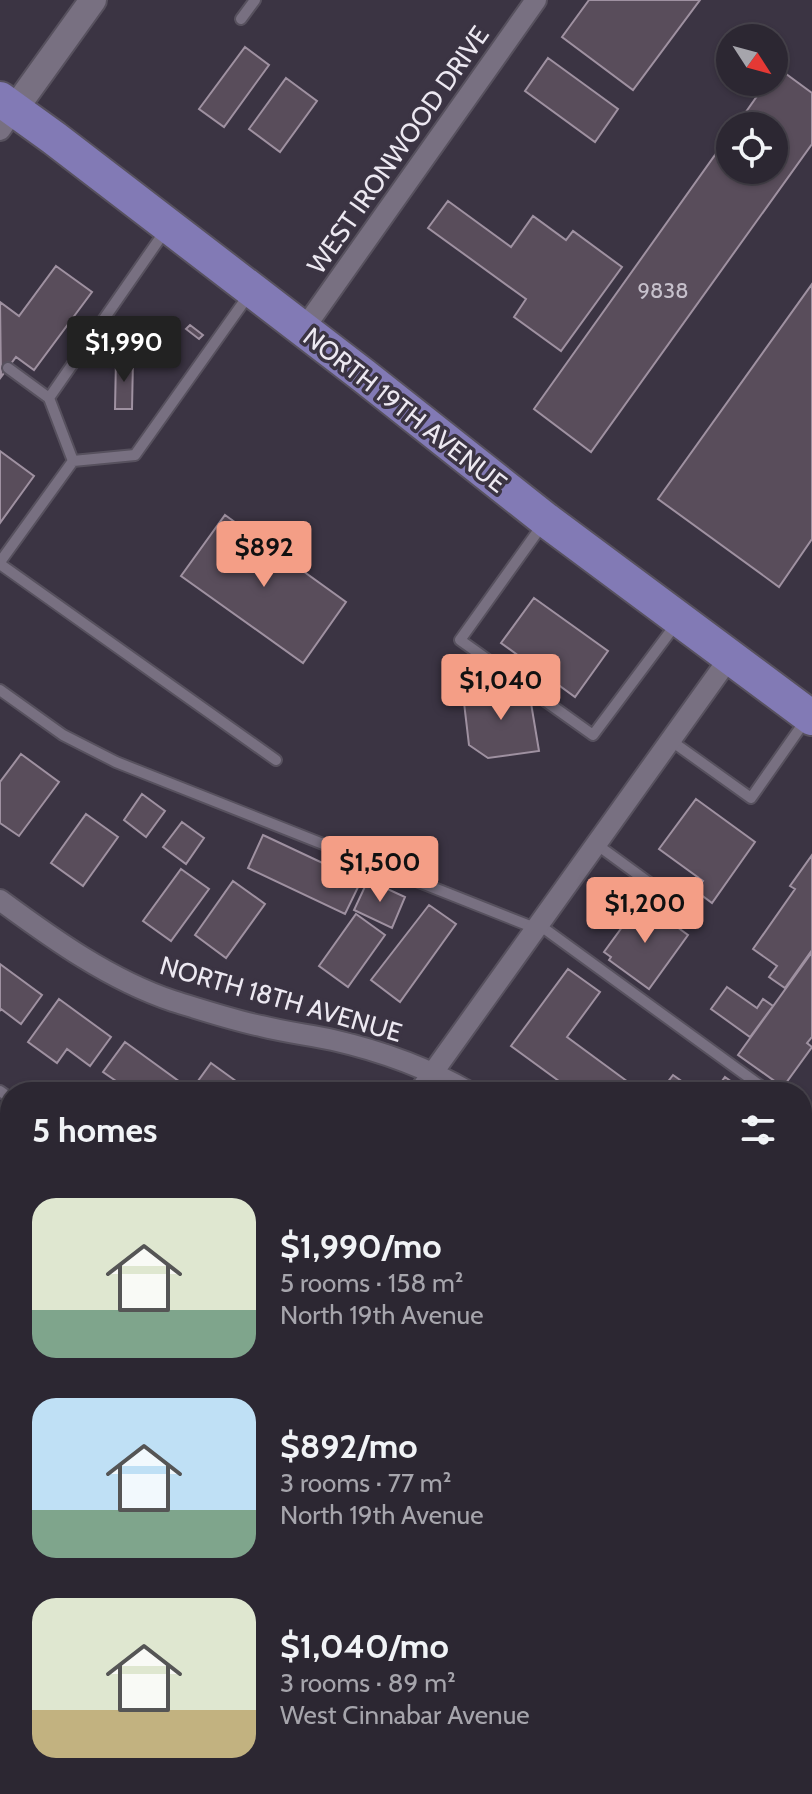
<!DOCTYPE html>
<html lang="en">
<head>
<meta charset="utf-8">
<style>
  body { margin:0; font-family:Cabin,sans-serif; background:#38333e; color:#f1f3f6; height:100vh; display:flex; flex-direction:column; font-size:30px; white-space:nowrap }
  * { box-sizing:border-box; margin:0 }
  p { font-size:26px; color:#a6a5ac }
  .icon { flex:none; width:44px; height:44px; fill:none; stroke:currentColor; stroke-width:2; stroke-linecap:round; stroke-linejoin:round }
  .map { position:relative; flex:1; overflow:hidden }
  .panel { position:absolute; left:0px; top:1082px; width:812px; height:712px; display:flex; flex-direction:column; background:#2c2732; border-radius:32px 32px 0 0; box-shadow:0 2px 6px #0004,0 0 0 2px #48444d }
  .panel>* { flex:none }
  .needle { width:52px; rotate:126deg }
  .buttons { position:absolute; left:716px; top:24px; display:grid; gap:16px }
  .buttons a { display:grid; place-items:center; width:72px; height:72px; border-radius:50%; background:#2c2732; box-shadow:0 2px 6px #0004,0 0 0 2px #48444d; font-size:40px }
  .price { position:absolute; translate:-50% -68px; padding:0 18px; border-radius:8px; background:#f49e86; color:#111; font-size:26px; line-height:52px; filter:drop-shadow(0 2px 4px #0008) }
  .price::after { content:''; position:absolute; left:50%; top:48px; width:24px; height:18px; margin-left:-12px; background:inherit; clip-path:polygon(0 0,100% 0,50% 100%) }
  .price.current { background:#222; color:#fff }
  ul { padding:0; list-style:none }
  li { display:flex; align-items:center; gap:24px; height:200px; padding:0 32px }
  li span { display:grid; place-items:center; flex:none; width:224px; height:160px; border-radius:24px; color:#555 }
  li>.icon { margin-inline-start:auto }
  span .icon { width:96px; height:96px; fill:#fffc; stroke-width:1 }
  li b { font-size:34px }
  h2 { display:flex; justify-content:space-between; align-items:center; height:96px; padding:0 32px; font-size:34px }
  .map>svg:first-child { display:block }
  .building { fill:#594d5b; stroke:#9f91a1; stroke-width:2 }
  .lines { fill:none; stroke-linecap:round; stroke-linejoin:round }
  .service-casing { stroke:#57515e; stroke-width:14 }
  .minor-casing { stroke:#57515e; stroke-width:24 }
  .tertiary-casing { stroke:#57515e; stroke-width:30 }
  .primary-casing { stroke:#57515e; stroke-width:38 }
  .service { stroke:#787081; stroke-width:10 }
  .minor { stroke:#787081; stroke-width:20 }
  .tertiary { stroke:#787081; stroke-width:26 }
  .primary { stroke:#827ab5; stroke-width:34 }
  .labels { text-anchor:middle; stroke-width:7; stroke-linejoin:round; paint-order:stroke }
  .number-label { font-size:22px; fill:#c7c1cc }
  .street-label { font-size:26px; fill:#ece8f1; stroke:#3b3443 }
</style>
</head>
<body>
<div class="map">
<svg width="812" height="1794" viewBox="0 0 812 1794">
  <rect width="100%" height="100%" fill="#3b3443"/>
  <path class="building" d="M589,0H700L633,90L562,37Z
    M245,47L269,65L224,127L199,109Z
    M548,58L618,109L595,142L525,91Z
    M778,68L812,93V144L591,452L534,409L730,134V170H774V126H736L767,82H774V73Z
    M286,78L317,101L280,152L249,129Z
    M448,201L511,247L533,216L566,240L573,231L622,267L561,351L514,317L526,299L428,228Z
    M56,266L92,292L34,370L16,357L1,377L0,302L19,316Z
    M812,284V539L779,587L658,499Z
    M190,325L203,335L199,339L186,329Z
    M116,359H133L132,409H115Z
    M0,451L34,476L0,523Z
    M225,515L346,602L303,663L181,576Z
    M534,598L608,651L575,697L501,643Z
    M514,685L530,697L539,751L488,758L469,745L463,694Z
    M21,754L59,782L19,836L0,823V782Z
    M142,794L165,811L146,837L124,820Z
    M696,799L755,842L712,903L696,891L703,881L659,849Z
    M86,814L118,837L83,886L51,863Z
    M182,822L204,838L186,864L163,847Z
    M263,835L361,881L345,914L248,868Z
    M812,855V950L785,988L769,977L777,966L753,949L795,889L790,886Z
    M181,869L209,889L171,941L143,921Z
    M368,880L405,897L392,928L354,910Z
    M233,881L265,904L226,958L195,935Z
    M639,904L646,909L648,906L688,935L649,989L609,960L611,957L604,952Z
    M429,905L456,924L400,1002L371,980Z
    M356,914L385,935L348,987L319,966Z
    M812,952V1037L807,1043L812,1047L783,1087L738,1055Z
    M0,964L42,995L21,1024L1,1009L0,1011Z
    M568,969L600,992L567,1037L639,1090L638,1092H574L511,1046Z
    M727,987L757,1008L763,999L773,1006L750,1037L711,1009Z
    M59,999L111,1037L90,1066L67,1049L57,1063L28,1042Z
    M125,1042L180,1082L172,1092H132L103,1072Z
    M211,1063L251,1092H190Z
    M673,1075L697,1092H660Z
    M725,1077L746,1092H714Z
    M293,1083L306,1092H286Z
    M812,1154V1237L802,1250V1167Z
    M10,1180V1216L0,1209V1194Z
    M8,1274H10V1342L2,1341Z
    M812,1425V1441L804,1435Z
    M812,1582V1633L802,1626V1596Z
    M10,1597V1631L0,1624V1611Z
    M802,1642L811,1649L802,1661Z
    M0,1643L10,1651V1690L0,1704Z
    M72,1784H115L122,1789L118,1794H65Z
    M260,1784H287L301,1794H252Z
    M459,1784H502L495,1794H468L457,1786Z
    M528,1784H540L533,1794H524L522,1792Z
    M652,1784H711L704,1794H661L651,1786Z"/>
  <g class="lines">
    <g class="service-casing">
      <path id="service" d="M241,19L255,0
        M8,368L49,398
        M73,461L135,455L248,296
        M543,524L460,640L593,735L676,624
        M0,562L73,461L49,398L165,231
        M0,564L276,760
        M0,690L63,735L116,762L535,928
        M670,740L751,798L805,721
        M596,844L688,911
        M538,924L769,1092
        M0,1091L10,1098
        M802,1116L812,1123
        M0,1503L10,1486
        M802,1524L812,1531
        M195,1794L202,1784
        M580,1794L587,1784"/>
    </g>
    <g class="minor-casing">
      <path id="minor" d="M0,130L14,110
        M303,330L536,0
        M0,900C53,939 110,980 173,1001C202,1010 232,1020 261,1026C285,1032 309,1035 333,1040C381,1051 426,1067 469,1092
        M419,1092L730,657
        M802,1321L812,1328
        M802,1762L812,1749
        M802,1773L812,1780
        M0,1791L10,1777
        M386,1794L393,1784
        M779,1794L786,1784"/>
    </g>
    <g class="tertiary-casing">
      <path id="tertiary" d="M14,110L93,0"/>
    </g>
    <g class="primary-casing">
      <path id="primary" d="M0,99L54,138L364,376L546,520L812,718"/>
    </g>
    <use href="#service" class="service"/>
    <use href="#minor" class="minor"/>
    <use href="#tertiary" class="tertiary"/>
    <use href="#primary" class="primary"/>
  </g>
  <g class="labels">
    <g class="number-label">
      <text x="663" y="298">9838</text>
    </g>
    <g class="street-label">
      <text transform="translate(398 150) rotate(-55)" y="9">WEST IRONWOOD DRIVE</text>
      <text transform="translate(405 410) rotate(38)" y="9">NORTH 19TH AVENUE</text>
      <text transform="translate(281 999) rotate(16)" y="9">NORTH 18TH AVENUE</text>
    </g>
  </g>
</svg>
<div class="buttons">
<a><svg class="needle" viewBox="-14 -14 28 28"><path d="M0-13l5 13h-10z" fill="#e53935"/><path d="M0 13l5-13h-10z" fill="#a6a5ac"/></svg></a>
<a><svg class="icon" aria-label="locate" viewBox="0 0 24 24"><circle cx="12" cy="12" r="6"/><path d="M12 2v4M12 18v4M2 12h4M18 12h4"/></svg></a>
</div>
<b class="price current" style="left:124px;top:384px">$1,990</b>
<b class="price" style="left:264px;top:589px">$892</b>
<b class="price" style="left:501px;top:722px">$1,040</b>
<b class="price" style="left:380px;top:904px">$1,500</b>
<b class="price" style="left:645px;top:945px">$1,200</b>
<section class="panel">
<h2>5 homes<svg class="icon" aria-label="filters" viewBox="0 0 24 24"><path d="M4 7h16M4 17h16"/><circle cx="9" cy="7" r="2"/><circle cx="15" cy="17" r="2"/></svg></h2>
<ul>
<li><span style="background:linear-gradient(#dfe7d0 70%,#7fa58c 0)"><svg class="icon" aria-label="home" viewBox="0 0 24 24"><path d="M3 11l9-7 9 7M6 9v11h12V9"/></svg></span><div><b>$1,990/mo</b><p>5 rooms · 158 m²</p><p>North 19th Avenue</p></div></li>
<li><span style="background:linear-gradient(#bfe0f5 70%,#7fa58c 0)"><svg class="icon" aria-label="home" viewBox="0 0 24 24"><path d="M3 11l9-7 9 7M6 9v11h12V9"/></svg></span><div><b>$892/mo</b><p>3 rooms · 77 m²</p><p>North 19th Avenue</p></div></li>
<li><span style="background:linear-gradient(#dfe7d0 70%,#c2b280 0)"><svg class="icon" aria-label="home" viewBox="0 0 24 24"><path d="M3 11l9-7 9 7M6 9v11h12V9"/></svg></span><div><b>$1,040/mo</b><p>3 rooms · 89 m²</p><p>West Cinnabar Avenue</p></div></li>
</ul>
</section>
</div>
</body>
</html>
